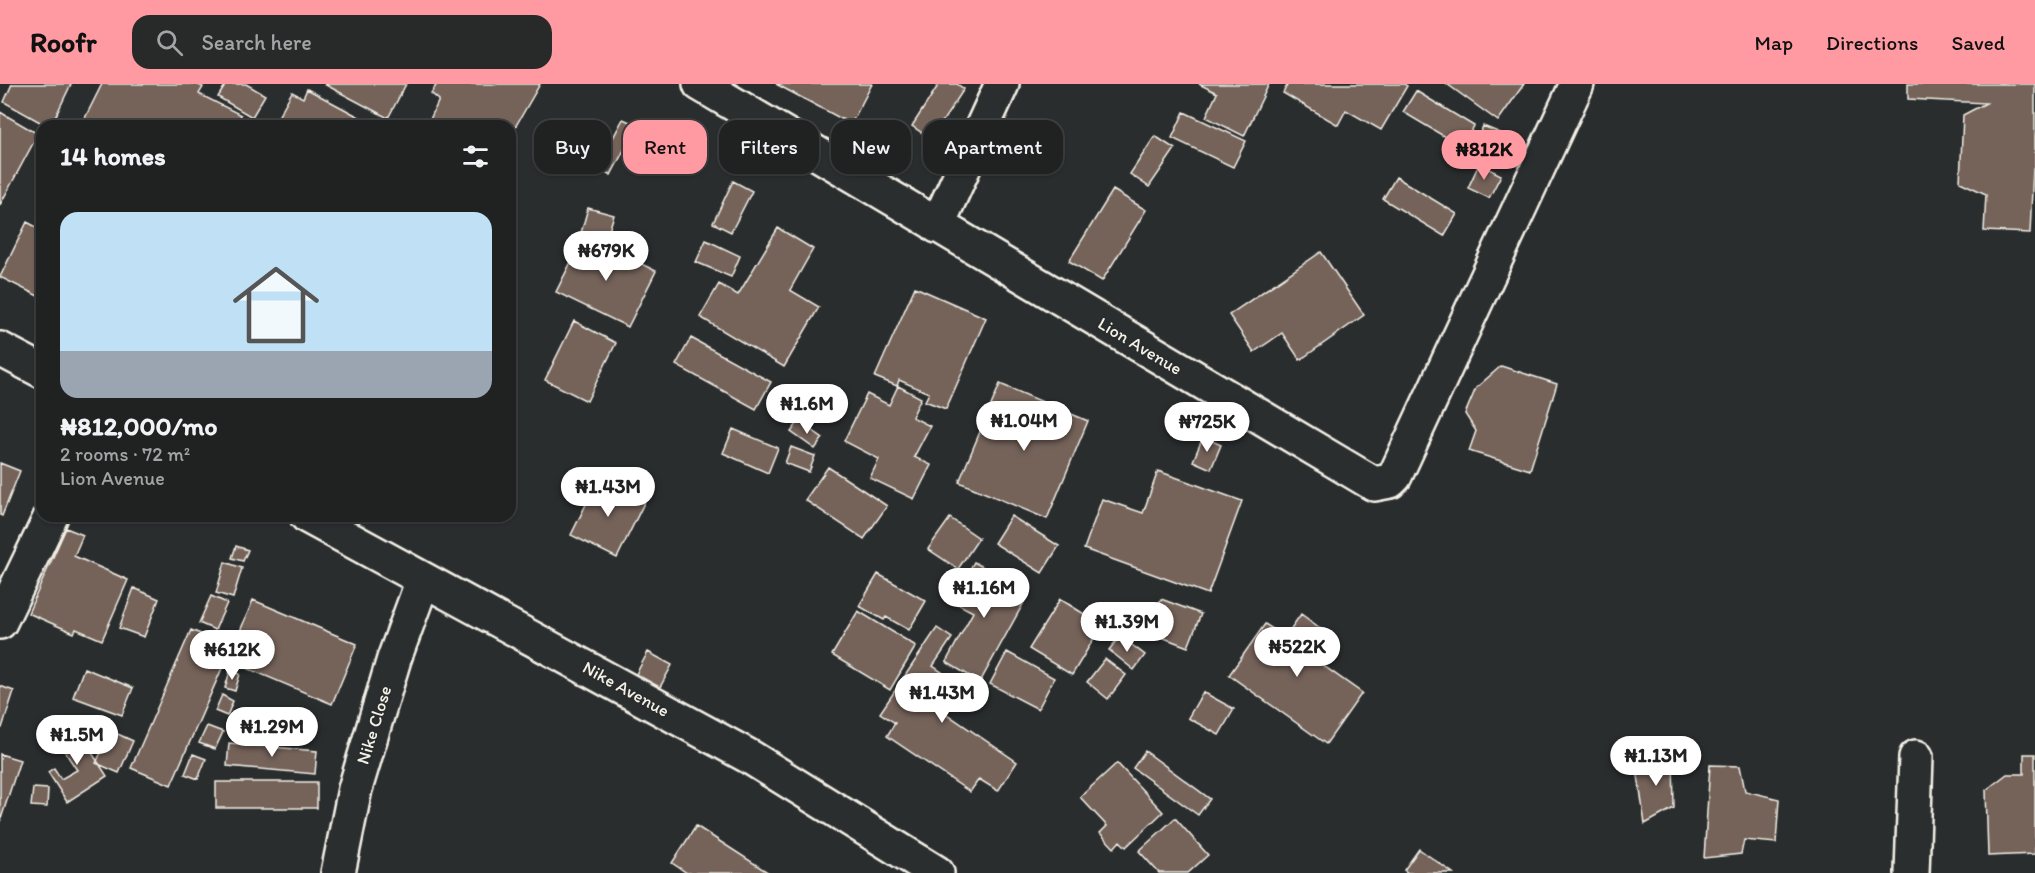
<!DOCTYPE html>
<html lang="en">
<head>
<meta charset="utf-8">
<style>
  body { margin:0; font-family:Itim,sans-serif; background:#282a2a; color:#f1f3f6; height:100vh; display:flex; flex-direction:column; font-size:22px; white-space:nowrap }
  * { box-sizing:border-box; margin:0 }
  p { font-size:20px; color:#a2a4a5 }
  .icon { flex:none; width:33px; height:33px; fill:none; stroke:currentColor; stroke-width:2; stroke-linecap:round; stroke-linejoin:round }
  .map { position:relative; flex:1; overflow:hidden }
  .details { position:absolute; left:36px; top:36px; width:480px; height:402px; display:flex; flex-direction:column; background:#202222; border-radius:18px; box-shadow:0 2px 4px #0004,0 0 0 2px #3d3f40 }
  .details>* { flex:none }
  .banner { position:absolute; left:534px; top:36px; width:570px; height:54px; display:flex; gap:12px }
  .price { position:absolute; translate:-50% -51px; padding:0 14px; border-radius:21px; background:#fff; color:#222; font-size:20px; line-height:39px; filter:drop-shadow(0 2px 3px #0008) }
  .price::after { content:''; position:absolute; left:50%; top:36px; width:18px; height:14px; margin-left:-9px; background:inherit; clip-path:polygon(0 0,100% 0,50% 100%) }
  .price.on { background:#ff9aa2; color:#111 }
  ul { padding:0; list-style:none }
  li { display:grid; align-content:center; gap:12px; height:318px; padding:0 24px }
  li+li { border-top:2px solid #3d3f40 }
  li span { display:grid; place-items:center; height:186px; border-radius:18px; color:#555 }
  li>.icon { margin-inline-start:auto }
  span .icon { width:108px; height:108px; fill:#fffc; stroke-width:1 }
  li b { font-size:26px }
  h2 { display:flex; justify-content:space-between; align-items:center; height:72px; padding:0 24px; font-size:26px }
  .chip { padding:0 21px; border-radius:18px; background:#202222; box-shadow:0 2px 4px #0004,0 0 0 2px #3d3f40; font-size:21px; line-height:54px }
  .chip.on { background:#ff9aa2; color:#111 }
  header { display:flex; align-items:center; gap:36px; box-sizing:border-box; height:84px; padding:0 30px; background:#ff9aa2; color:#111 }
  header strong { font-size:28px }
  nav { display:flex; gap:33px; margin-inline-start:auto; font-size:21px }
  .search { width:420px; height:54px; background:#282a2a; display:flex; align-items:center; gap:15px; box-sizing:border-box; padding:0 21px; border-radius:18px; color:#a2a4a5; font-size:22px }
  .map>svg:first-child { display:block }
  .building { fill:#74645a; stroke:#f4f1e8; stroke-width:1.5 }
  .lines { fill:none; stroke-linecap:round; stroke-linejoin:round }
  .minor-casing { stroke:#f4f1e8; stroke-width:38 }
  .minor { stroke:#2a2d2e; stroke-width:33 }
  .labels { text-anchor:middle; stroke-width:4.5; stroke-linejoin:round; paint-order:stroke }
  .street-label { font-size:18px; fill:#f4f1e8; stroke:#2a2d2e }
</style>
</head>
<body>
<header>
<strong>Roofr</strong>
<div class="search"><svg class="icon" aria-label="search" viewBox="0 0 24 24"><circle cx="10" cy="10" r="6"/><path d="M15 15l6 6"/></svg>Search here</div>
<nav><a>Map</a><a>Directions</a><a>Saved</a></nav>
</header>
<div class="map">
<svg width="2035" height="789" viewBox="0 0 2035 789">
  <rect width="100%" height="100%" fill="#2a2d2e"/>
  <filter id="ink" filterUnits="userSpaceOnUse"><feTurbulence type="fractalNoise" baseFrequency=".0167" numOctaves="2"/><feDisplacementMap in="SourceGraphic" scale="12" xChannelSelector="R" yChannelSelector="G"/><feConvolveMatrix kernelMatrix="1 2 1 2 8 2 1 2 1" color-interpolation-filters="sRGB"/></filter>
  <g filter="url(#ink)">
    <path class="building" d="M12,0H71L51,42H47L4,18Z
      M102,0H196L203,3L199,10L241,31L236,42H81Z
      M226,0H246L265,11L252,33L218,13Z
      M324,0H406L388,34Z
      M437,0H540L510,52V42H427L439,16L431,9Z
      M776,0H872L851,40Z
      M939,0H957L964,5L931,55L912,42Z
      M1199,0H1269L1244,52L1206,33L1217,9Z
      M1288,0H1404L1407,2L1381,46L1346,26L1338,41L1283,9Z
      M1447,0H1524L1498,37Z
      M1908,0H2035V84H2033L2030,149L1984,147L1986,110L1960,98L1963,31L1986,19L1908,15Z
      M307,5L376,42H273L292,8L303,14Z
      M1416,7L1474,42L1462,63L1403,28Z
      M0,28L38,50L0,121Z
      M1184,28L1246,57L1233,83L1172,54Z
      M623,35L637,41L611,91L597,84Z
      M1483,42L1515,55L1505,77L1474,64Z
      M1155,52L1175,65L1149,103L1130,90Z
      M1479,80L1501,91L1489,114L1468,104Z
      M1396,93L1457,130L1444,152L1383,115Z
      M733,97L752,107L731,148L713,139Z
      M1113,106L1146,126L1102,197L1069,177Z
      M588,124L614,131L606,156L581,149Z
      M27,138L42,146V214L0,193Z
      M778,144L813,165L790,206L819,223L784,283L700,233L719,200L738,211Z
      M584,152L656,187L628,243L556,208Z
      M706,156L740,172L731,193L696,178Z
      M1321,168L1364,231L1300,276L1282,249L1254,268L1229,231Z
      M915,203L986,234L946,325L925,317L929,309L899,296L897,302L875,293Z
      M574,237L616,259L587,317L545,296Z
      M691,254L771,298L756,325L676,281Z
      M1501,282L1557,300L1530,386L1469,367L1476,347L1465,330L1476,304Z
      M1000,300L1088,337L1047,435L959,398Z
      M898,302L921,314L912,333L930,342L914,373L931,381L914,415L870,394L879,375L844,357L867,310L889,321Z
      M799,337L823,354L815,365L791,348Z
      M733,345L778,364L768,389L723,369Z
      M1203,353L1221,361L1211,385L1193,377Z
      M791,363L815,372L809,388L785,379Z
      M0,379L20,387L2,432L0,431Z
      M828,383L887,422L864,455L805,416Z
      M1158,387L1242,417L1208,510L1084,465L1102,415L1143,429Z
      M599,394L645,417L617,474L571,451Z
      M1011,432L1059,462L1042,489L994,459Z
      M950,434L979,454L958,485L928,465Z
      M66,444L83,451L74,472L128,496L102,556L76,545L74,549L28,529Z
      M236,462L248,466L243,477L232,474Z
      M225,478L242,484L233,514L216,509Z
      M974,478L1029,509L980,598L946,578L973,528L952,517Z
      M878,490L926,517L909,546L886,533L884,536L859,522Z
      M134,504L159,515L144,553L119,544Z
      M211,512L227,519L215,546L199,539Z
      M1060,515L1102,541L1072,591L1029,565Z
      M1161,515L1201,530L1188,563L1148,548Z
      M253,516L357,560L332,620L228,576Z
      M858,527L916,562L890,606L832,571Z
      M1301,530L1331,552L1314,575L1362,609L1326,660L1229,591L1265,540L1285,553Z
      M937,544L952,554L933,582L962,602L944,628L1017,678L998,707L979,695L970,708L887,652L895,639L880,629Z
      M191,546L210,554L205,565L226,575L171,701L131,684Z
      M1120,552L1145,571L1134,586L1109,566Z
      M648,568L672,581L659,605L635,592Z
      M1007,568L1054,594L1038,625L990,600Z
      M1105,575L1126,591L1108,615L1087,598Z
      M84,584L133,604L122,631L73,613Z
      M230,587L240,590L235,607L225,604Z
      M0,602L14,607L2,644H0Z
      M1203,608L1234,625L1219,651L1188,634Z
      M222,611L233,617L227,632L215,627Z
      M74,641L107,692L67,718L48,688L54,684L61,695L77,686L55,653Z
      M207,642L223,648L215,665L199,659Z
      M111,647L133,657L119,689L96,679Z
      M229,659L317,667L315,690L227,682Z
      M1145,667L1210,715L1198,731L1133,684Z
      M0,670L20,676L0,738Z
      M193,670L206,675L198,695L185,690Z
      M2024,670H2035V770L1988,772L1986,706L2007,690H2024Z
      M1673,673L1674,724L1645,740L1636,678Z
      M1117,679L1163,728L1126,763L1120,757L1114,764L1100,749L1107,742L1080,713Z
      M1710,681L1740,682L1745,707L1779,715L1776,759L1744,756L1741,770L1704,774Z
      M216,698H317V724H216Z
      M33,704L48,705L47,723L31,722Z
      M1175,734L1208,771L1188,789H1159L1139,767Z
      M696,742L769,789H687L672,779Z
      M1419,765L1453,789H1408L1404,786Z"/>
    <g class="lines">
      <g class="minor-casing">
        <path id="minor" d="M700,0L1374,400L1390,397L1395,392L1577,0
          M937,142L1002,0
          M0,265L42,287
          M307,432L750,673L937,789
          M0,538L51,432
          M338,789L355,705L394,575L423,496
          M1912,789L1916,673"/>
      </g>
      <use href="#minor" class="minor"/>
    </g>
  </g>
  <g class="labels">
    <g class="street-label">
      <text transform="translate(1140 262) rotate(31)" y="6">Lion Avenue</text>
      <text transform="translate(626 605) rotate(29)" y="6">Nike Avenue</text>
      <text transform="translate(374 641) rotate(-73)" y="6">Nike Close</text>
    </g>
  </g>
</svg>
<b class="price on" style="left:1484px;top:97px">₦812K</b>
<b class="price" style="left:606px;top:198px">₦679K</b>
<b class="price" style="left:807px;top:351px">₦1.6M</b>
<b class="price" style="left:1024px;top:368px">₦1.04M</b>
<b class="price" style="left:1207px;top:369px">₦725K</b>
<b class="price" style="left:608px;top:434px">₦1.43M</b>
<b class="price" style="left:984px;top:535px">₦1.16M</b>
<b class="price" style="left:1127px;top:569px">₦1.39M</b>
<b class="price" style="left:1297px;top:594px">₦522K</b>
<b class="price" style="left:232px;top:597px">₦612K</b>
<b class="price" style="left:942px;top:640px">₦1.43M</b>
<b class="price" style="left:272px;top:674px">₦1.29M</b>
<b class="price" style="left:77px;top:682px">₦1.5M</b>
<b class="price" style="left:1656px;top:703px">₦1.13M</b>
<div class="banner">
<a class="chip">Buy</a>
<a class="chip on">Rent</a>
<a class="chip">Filters</a>
<a class="chip">New</a>
<a class="chip">Apartment</a>
</div>
<section class="details">
<h2>14 homes<svg class="icon" aria-label="filters" viewBox="0 0 24 24"><path d="M4 7h16M4 17h16"/><circle cx="9" cy="7" r="2"/><circle cx="15" cy="17" r="2"/></svg></h2>
<ul>
<li><span style="background:linear-gradient(#bfe0f5 75%,#9aa5b1 0)"><svg class="icon" aria-label="home" viewBox="0 0 24 24"><path d="M3 11l9-7 9 7M6 9v11h12V9"/></svg></span><div><b>₦812,000/mo</b><p>2 rooms · 72 m²</p><p>Lion Avenue</p></div></li>
</ul>
</section>
</div>
</body>
</html>
